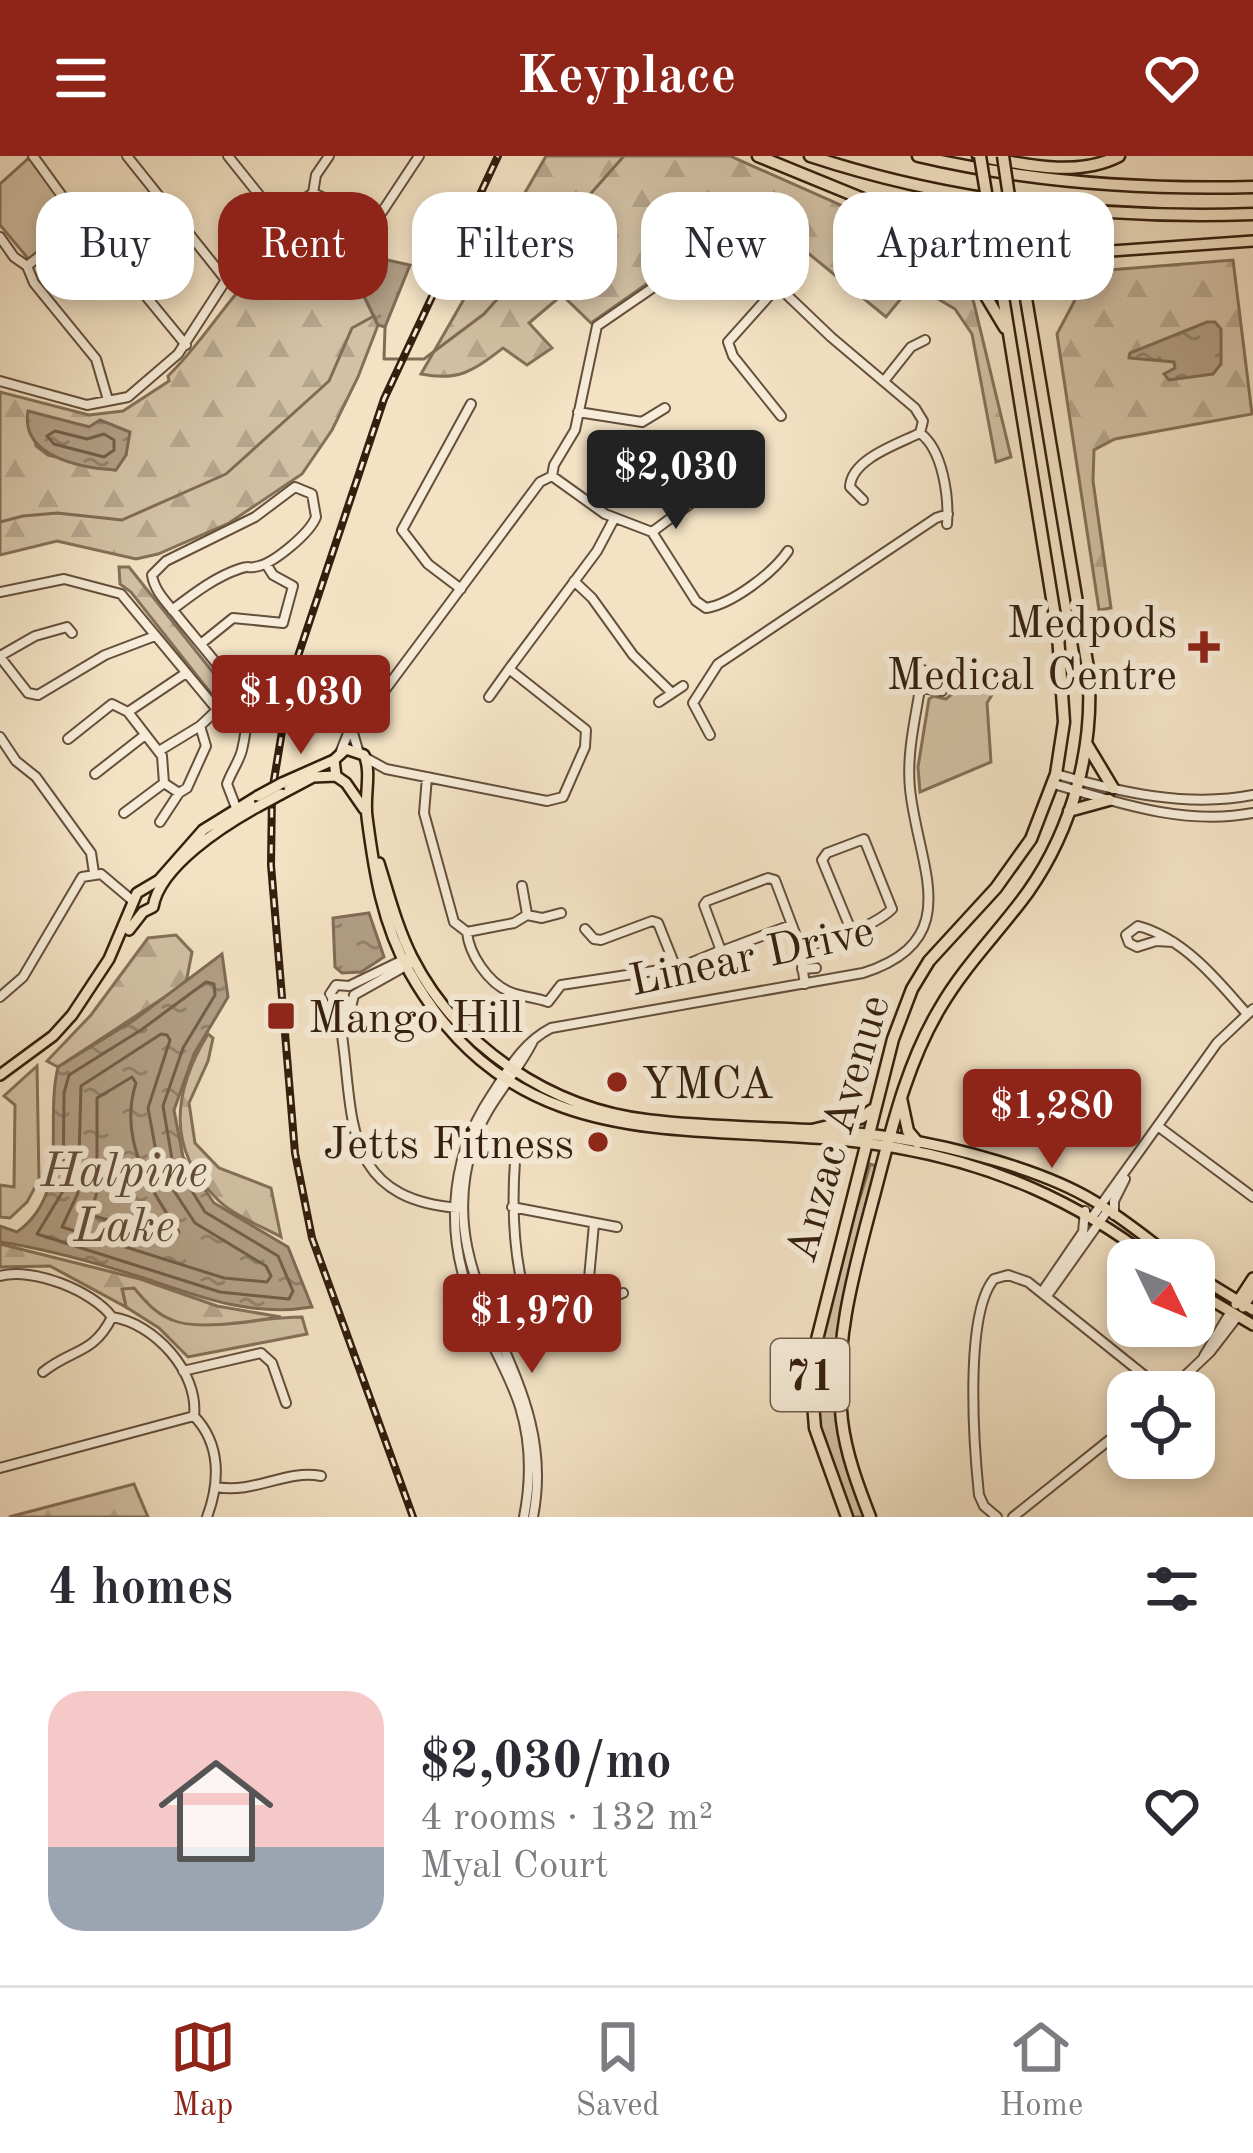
<!DOCTYPE html>
<html lang="en">
<head>
<meta charset="utf-8">
<style>
  body { margin:0; font-family:"Old Standard TT",serif; background:#f2f2f3; color:#2b2b33; height:100vh; display:flex; flex-direction:column; font-size:45px; white-space:nowrap }
  * { box-sizing:border-box; margin:0 }
  p { font-size:39px; color:#7c7c81 }
  .icon { flex:none; width:66px; height:66px; fill:none; stroke:currentColor; stroke-width:2; stroke-linecap:round; stroke-linejoin:round }
  .map { position:relative; height:1361px; overflow:hidden }
  .details { display:flex; flex-direction:column; background:#fff; flex:1 }
  .details>* { flex:none }
  .top-card { position:absolute; left:36px; top:36px; width:1182px; height:108px; display:flex; gap:24px }
  .needle { width:78px; rotate:133deg }
  .tools { position:absolute; left:1107px; top:1083px; display:grid; gap:24px }
  .tools a { display:grid; place-items:center; width:108px; height:108px; border-radius:24px; background:#fff; box-shadow:0 6px 18px #0003; font-size:60px }
  .price { position:absolute; translate:-50% -102px; padding:0 27px; border-radius:12px; background:#8f2418; color:#fff; font-size:39px; line-height:78px; filter:drop-shadow(0 3px 6px #0008) }
  .price::after { content:''; position:absolute; left:50%; top:72px; width:36px; height:27px; margin-left:-18px; background:inherit; clip-path:polygon(0 0,100% 0,50% 100%) }
  .price.selected { background:#222; color:#fff }
  ul { padding:0; list-style:none }
  li { display:flex; align-items:center; gap:36px; height:300px; padding:0 48px }
  li+li { border-top:3px solid #e1e1e2 }
  li span { display:grid; place-items:center; flex:none; width:336px; height:240px; border-radius:36px; color:#555 }
  li>.icon { margin-inline-start:auto }
  span .icon { width:144px; height:144px; fill:#fffc; stroke-width:1 }
  li b { font-size:51px }
  h2 { display:flex; justify-content:space-between; align-items:center; height:144px; padding:0 48px; font-size:51px }
  .tag { padding:0 42px; border-radius:36px; background:#fff; box-shadow:0 6px 18px #0003; font-size:42px; line-height:108px }
  .tag.selected { background:#8f2418; color:#fff }
  header { display:flex; justify-content:space-between; align-items:center; height:156px; padding:0 48px; background:#8f2418; color:#fff; font-size:54px; font-weight:700 }
  .dock { display:flex; justify-content:space-around; align-items:center; height:168px; border-top:3px solid #e1e1e2; background:#fff; font-size:33px; color:#7c7c81 }
  .dock a { display:grid; justify-items:center; gap:6px }
  .dock .selected { color:#8f2418 }
  .map>svg:first-child { display:block }
  .green { fill:#d3c1a5; stroke:#847059; stroke-width:3 }
  .forest { fill:url(#forest-firs); stroke:#847059; stroke-width:3; fill-rule:evenodd }
  .water { fill:url(#water-ripples); stroke:#806b56; stroke-width:3 }
  .lines { fill:none; stroke-linecap:round; stroke-linejoin:round }
  .shore { stroke:#735e4a; stroke-width:3 }
  .stream { stroke:#806b56; stroke-width:3 }
  .minor-casing { stroke:#644f3b; stroke-width:12 }
  .major-casing { stroke:#341e0d; stroke-width:14 }
  .highway-casing { stroke:#341e0d; stroke-width:15 }
  .minor { stroke:#f7ecd9; stroke-width:8 }
  .major { stroke:#f3e2c4; stroke-width:9 }
  .highway { stroke:#f3e2c4; stroke-width:10 }
  .rail-casing { stroke:#341e0d; stroke-width:8 }
  .rail { stroke:#f7ecd9; stroke-width:3; stroke-dasharray:9; stroke-linecap:butt }
  .major-bridge-casing { stroke:#341e0d; stroke-width:14; stroke-linecap:butt }
  .highway-bridge-casing { stroke:#341e0d; stroke-width:15; stroke-linecap:butt }
  .major-bridge { stroke:#f3e2c4; stroke-width:9 }
  .highway-bridge { stroke:#f3e2c4; stroke-width:10 }
  .poi-dot { fill:#8f2418; stroke:#f7ecd9; stroke-width:4.5 }
  .labels { text-anchor:middle; stroke-width:12; stroke-linejoin:round; paint-order:stroke }
  .shield { fill:#f7ecd9; stroke:#6e5c4a; stroke-width:3 }
  .shield-label { font-size:42px; font-weight:bold; fill:#341e0d }
  .poi-label { font-size:45px; fill:#341e0d; stroke:#f7ecd9; text-anchor:end }
  .street-label { font-size:45px; fill:#341e0d; stroke:#f7ecd9 }
  .water-label { font-size:48px; font-style:italic; fill:#604b37; stroke:#f7ecd9 }
</style>
</head>
<body>
<header><svg class="icon" aria-label="menu" viewBox="0 0 24 24"><path d="M4 6h16M4 12h16M4 18h16"/></svg>Keyplace<svg class="icon" aria-label="heart" viewBox="0 0 24 24"><path d="M12 20l-8-8c-3-5 5-10 8-4 3-6 11-1 8 4z"/></svg></header>
<div class="map">
<svg width="1253" height="1361" viewBox="0 0 1253 1361">
  <defs>
    <pattern id="forest-firs" width="22" height="20" patternUnits="userSpaceOnUse" patternTransform="scale(3)"><rect width="22" height="20" fill="#d3c1a5"/><path d="M5 1l3.5 6h-7zM16 11l3.5 6h-7z" fill="#b6a58d"/></pattern>
    <pattern id="water-ripples" width="26" height="14" patternUnits="userSpaceOnUse" patternTransform="scale(3)"><rect width="26" height="14" fill="#b29f86"/><path d="M2 4q2-2 4 0t4 0M15 11q2-2 4 0t4 0" fill="none" stroke="#92816c"/></pattern>
  </defs>
  <rect width="100%" height="100%" fill="#f3e2c4"/>
  <filter id="stains"><feTurbulence type="fractalNoise" baseFrequency=".00167" numOctaves="4"/><feColorMatrix values="0 0 0 0 .2 0 0 0 0 .09 0 0 0 0 .02 0 0 0 .5 -.17"/></filter>
  <radialGradient id="worn" r=".72"><stop offset=".6" stop-color="#630" stop-opacity="0"/><stop offset="1" stop-color="#630" stop-opacity=".3"/></radialGradient>
  <path class="green" d="M30,1L79,65L31,106L0,69V28Z
    M995,534L987,547L991,606L920,636L918,611L929,543L933,540L946,543L953,537Z
    M37,910L39,1024L27,1046L10,1062L0,1061V1029L14,1031L15,949L4,940Z
    M870,1008L876,1010C842,1144 815,1224 864,1361H852C836,1321 816,1279 814,1235C810,1168 852,1075 870,1008Z
    M122,1132H135C185,1190 235,1161 302,1161L307,1178L188,1201L159,1172L126,1151Z"/>
  <path class="forest" d="M546,0H730L888,70L969,127L1011,301L996,306L972,178L955,153L913,128L886,161L769,65L749,82L715,80L591,167L562,139L529,167L552,192L527,209L503,192C474,214 459,226 421,218Z
    M298,99L345,101L378,169L358,221L332,274L302,318L229,367L158,398L136,403L57,385L0,399V236L89,259L123,255L169,225L168,220C206,183 226,143 266,106L271,116ZM29,256L89,271L126,299L115,314L48,299L36,290Z
    M1233,104L1252,258L1115,283L1094,294L1093,325L1111,452L1099,454L1057,178L1076,142L1109,114Z
    M119,411H129L235,544L230,551L217,545L131,436L120,428Z
    M176,779L192,796L186,827L58,911L47,905L91,859L148,782Z
    M208,878L213,882L208,905L189,947L195,987L219,1012L271,1032L281,1081C261,1070 232,1059 216,1042C165,991 174,934 208,878Z
    M0,1088L140,1123L217,1150L281,1161C253,1165 197,1175 172,1164C156,1158 145,1145 134,1132L122,1133L126,1151L50,1110L0,1111Z
    M134,1328L148,1361H9Z"/>
  <path class="water" d="M345,101H374L410,109L385,171L378,169Z
    M1207,166H1215L1221,173V208L1213,218L1169,224L1164,218L1175,212L1174,206L1129,202L1130,197Z
    M28,255L89,271L100,264L130,276L126,299L116,314C80,312 20,300 28,255Z
    M369,757L384,801L361,816L342,817L335,811L333,762Z
    M222,798L228,841L194,898L174,954L183,1001L214,1047L288,1091L312,1151C253,1161 202,1142 147,1123C100,1108 48,1093 0,1086V1070L17,1076C72,1036 44,970 58,911L134,864Z"/>
  <g class="lines">
    <path class="shore" d="M55,275L87,283L104,278L114,284V294L104,301L54,288L47,280Z
      M206,826L214,828L215,839L183,892L163,950L172,1003L205,1056L278,1100L293,1135L289,1143L220,1136L37,1078L63,1035L64,937L69,919L141,874Z
      M161,878L167,879L170,884L148,952L159,1012L195,1067L266,1110L271,1120L267,1126L224,1122L62,1071L78,1037L81,930Z
      M132,921L136,927C118,982 149,1032 179,1076L175,1084L91,1059L97,1035V942Z"/>
    <path class="stream" d="M385,172L384,203H424L484,158L624,0
      M0,366L23,360L57,357L122,364L226,318L329,225L352,172L374,160"/>
    <g class="minor-casing">
      <path id="minor" d="M33,0C49,21 77,64 95,78L186,189
        M127,0L226,124
        M228,0L276,60L288,69
        M313,37L339,49L382,56L419,0
        M313,37L316,19L329,0
        M0,81L14,101L27,110L34,127L96,203L108,244
        M27,110L81,67
        M778,130L728,186L733,200L781,260
        M0,225L87,249L128,241L178,198L226,124L277,84L303,44L313,37
        M884,225L911,191L925,184
        M578,256L642,266L665,252
        M552,320L605,358L652,376L696,445L706,452C732,448 773,417 788,395
        M863,344L850,331C851,303 898,288 920,277
        M652,376L706,336L724,332
        M574,425L592,442L633,499L672,537
        M461,433L428,408L402,374L471,248
        M0,436L64,423L121,438L214,550L246,560
        M172,454C193,438 215,421 239,413C255,408 243,414 259,410C275,406 310,377 316,361L312,338L295,331L255,361L166,405L152,419C154,434 166,446 176,458C192,479 234,525 244,547C249,560 245,581 242,594C239,606 231,616 227,628L237,654
        M202,487L233,462L283,467L293,430L273,419L266,408
        M0,500L35,480L67,471L72,477
        M0,501L28,537L38,539L105,499L155,480
        M186,517L128,556L162,600L164,627L179,637L187,632L206,590L200,570
        M228,527L247,515L269,520
        M921,532L942,535
        M489,541L509,513
        M659,546L683,530
        M351,570L358,594
        M710,579L693,547L718,508L936,362L948,358
        M0,581L16,605L36,621L91,697L94,717
        M68,583L112,548L128,556
        M159,595L200,570L218,553
        M341,595L354,562L379,542L540,326L552,320L554,309L575,274L597,170L715,89L728,87L740,94L831,181L915,252L923,265L920,277C943,294 949,341 947,368
        M366,602L386,613L547,645L563,641L585,591L586,574L509,513L597,395L614,363
        M95,618L145,579
        M1056,618C1119,636 1188,652 1253,639
        M427,621L424,657L454,766L467,776C469,798 488,827 510,836C522,841 535,841 548,846L561,829L680,811L717,796L720,792L704,749L707,745L768,722L775,724L798,785L805,828
        M1054,628C1118,647 1185,670 1253,657
        M124,657L164,627
        M160,666L179,637
        M522,730L527,758
        M585,773L594,783L601,784L652,765L658,767L676,812
        M467,776L514,767L527,759L542,762L561,757
        M1173,786L1156,785L1137,791L1129,787L1126,779L1138,770C1183,782 1217,823 1247,858
        M800,791C827,786 872,772 892,753L864,683L827,697L822,704L851,774
        M719,796L791,769
        M802,813L816,812
        M349,830L407,802
        M0,841L23,821L82,721L101,718L133,745
        M337,850C358,944 329,1042 459,1052
        M348,850H337L330,838L336,829L349,830
        M345,876L354,839L411,807
        M1159,971L1253,1041
        M515,1005C511,1061 514,1118 535,1171
        M512,1051L617,1071
        M1114,1059V1045L1125,1023
        M1093,1060L1217,887L1253,853
        M0,1120C33,1111 93,1135 112,1161C154,1167 199,1216 194,1260C221,1288 220,1326 207,1361
        M588,1133L594,1068
        M1042,1136L1083,1076L1085,1055
        M1047,1140L1108,1054
        M496,1187L623,1137
        M1204,1200L1230,1157
        M183,1215L261,1197L272,1207L286,1247
        M43,1216C73,1192 93,1199 112,1161
        M1168,1236L1210,1196L1237,1161
        M0,1312L194,1260
        M216,1331C255,1338 286,1313 321,1320
        M524,1361C531,1325 531,1287 520,1251C510,1219 492,1190 478,1159C444,1087 447,1006 491,940C508,914 522,887 551,872L863,817C967,784 918,711 910,633C906,593 918,552 923,514
        M533,1361C562,1214 426,1136 473,988C484,950 516,920 533,885
        M997,1361L984,1350L979,1339C974,1291 964,1159 994,1123L1008,1119L1028,1126L1165,1236
        M1013,1361L1128,1269"/>
    </g>
    <g class="major-casing">
      <path id="major" d="M997,103L1253,85
        M334,604L336,620L346,627L364,653
        M282,627L334,604L346,593L364,599C372,616 364,640 367,661C374,715 382,768 410,817C525,1019 711,958 898,992C994,1009 1076,1045 1153,1104
        M281,638L313,621L336,620
        M379,707C389,739 397,771 412,801C458,891 551,953 650,964C732,974 815,969 896,982C955,991 1043,1014 1094,1045C1123,1062 1149,1084 1176,1104
        M129,774L143,756L153,751C160,710 223,670 257,651
        M0,919L53,880L72,859L109,803L137,737L159,724L203,674L258,640
        M1194,1118L1253,1154
        M1194,1134L1253,1169
        M1236,1148L1253,1122
        M1243,1151L1253,1135"/>
    </g>
    <g class="highway-casing">
      <path id="highway" d="M758,0L868,45L929,80L975,122L1005,172
        M810,0C952,47 1103,63 1253,58
        M918,0C1028,26 1140,34 1253,31
        M978,0C1023,8 1076,22 1119,0
        M954,98L983,105L997,103
        M1086,587L1113,632
        M1069,655L1109,644
        M901,942L908,975L918,987
        M812,974L861,962L872,954
        M847,1361L815,1272L810,1211L893,883L912,833L929,805L996,732L1031,683L1056,618L1064,566L1058,479L990,61
        M870,1361C858,1330 846,1298 842,1265C832,1185 856,1108 876,1032C892,971 907,907 940,852C965,809 999,776 1028,736C1073,672 1095,590 1088,512L1010,47"/>
    </g>
    <use href="#minor" class="minor"/>
    <use href="#major" class="major"/>
    <use href="#highway" class="highway"/>
    <g class="rail-casing">
      <path id="rail" d="M413,1361L312,1082L295,997L271,709L272,636L291,521L384,243L498,0"/>
    </g>
    <use href="#rail" class="rail"/>
    <g class="major-bridge-casing">
      <path id="major-bridge" d="M258,640L282,627
        M257,651L281,638"/>
    </g>
    <g class="highway-bridge-casing">
      <path id="highway-bridge" d="M980,0L990,61
        M1003,0L1010,47"/>
    </g>
    <use href="#major-bridge" class="major-bridge"/>
    <use href="#highway-bridge" class="highway-bridge"/>
  </g>
  <g class="poi-dot">
    <path d="M1198 473h12v12h12v12h-12v12h-12v-12h-12v-12h12z"/>
    <rect x="266" y="845" width="30" height="30" rx="6"/>
    <circle cx="617" cy="926" r="12"/>
    <circle cx="598" cy="986" r="12"/>
  </g>
  <g class="labels">
    <rect class="shield" x="771" y="1183" width="78" height="72" rx="9"/>
    <g class="shield-label">
      <text x="810" y="1234">71</text>
    </g>
    <g class="poi-label">
      <text x="1177" y="481">Medpods<tspan x="1177" dy="52">Medical Centre</tspan></text>
      <text x="308" y="876" text-anchor="start">Mango Hill</text>
      <text x="641" y="942" text-anchor="start">YMCA</text>
      <text x="574" y="1002">Jetts Fitness</text>
    </g>
    <g class="street-label">
      <text transform="translate(751 798) rotate(-12)" y="16">Linear Drive</text>
      <text transform="translate(836 972) rotate(-74)" y="16">Anzac Avenue</text>
    </g>
    <g class="water-label">
      <text x="124" y="1030">Halpine<tspan x="124" dy="55">Lake</tspan></text>
    </g>
  </g>
  <rect width="100%" height="100%" filter="url(#stains)"/>
  <rect width="100%" height="100%" fill="url(#worn)"/>
</svg>
<div class="tools">
<a><svg class="needle" viewBox="-14 -14 28 28"><path d="M0-13l5 13h-10z" fill="#e53935"/><path d="M0 13l5-13h-10z" fill="#7c7c81"/></svg></a>
<a><svg class="icon" aria-label="locate" viewBox="0 0 24 24"><circle cx="12" cy="12" r="6"/><path d="M12 2v4M12 18v4M2 12h4M18 12h4"/></svg></a>
</div>
<b class="price selected" style="left:676px;top:376px">$2,030</b>
<b class="price" style="left:301px;top:601px">$1,030</b>
<b class="price" style="left:1052px;top:1015px">$1,280</b>
<b class="price" style="left:532px;top:1220px">$1,970</b>
<div class="top-card">
<a class="tag">Buy</a>
<a class="tag selected">Rent</a>
<a class="tag">Filters</a>
<a class="tag">New</a>
<a class="tag">Apartment</a>
</div>
</div>
<section class="details">
<h2>4 homes<svg class="icon" aria-label="filters" viewBox="0 0 24 24"><path d="M4 7h16M4 17h16"/><circle cx="9" cy="7" r="2"/><circle cx="15" cy="17" r="2"/></svg></h2>
<ul>
<li><span style="background:linear-gradient(#f6c9c9 65%,#9aa5b1 0)"><svg class="icon" aria-label="home" viewBox="0 0 24 24"><path d="M3 11l9-7 9 7M6 9v11h12V9"/></svg></span><div><b>$2,030/mo</b><p>4 rooms · 132 m²</p><p>Myal Court</p></div><svg class="icon" aria-label="heart" viewBox="0 0 24 24"><path d="M12 20l-8-8c-3-5 5-10 8-4 3-6 11-1 8 4z"/></svg></li>
</ul>
</section>
<nav class="dock">
<a class="selected"><svg class="icon" aria-label="map" viewBox="0 0 24 24"><path d="M3 6l6-2 6 2 6-2v14l-6 2-6-2-6 2zM9 4v14M15 6v14"/></svg>Map</a>
<a><svg class="icon" aria-label="saved" viewBox="0 0 24 24"><path d="M7 4h10v16l-5-4-5 4z"/></svg>Saved</a>
<a><svg class="icon" aria-label="home" viewBox="0 0 24 24"><path d="M3 11l9-7 9 7M6 9v11h12V9"/></svg>Home</a>
</nav>
</body>
</html>
